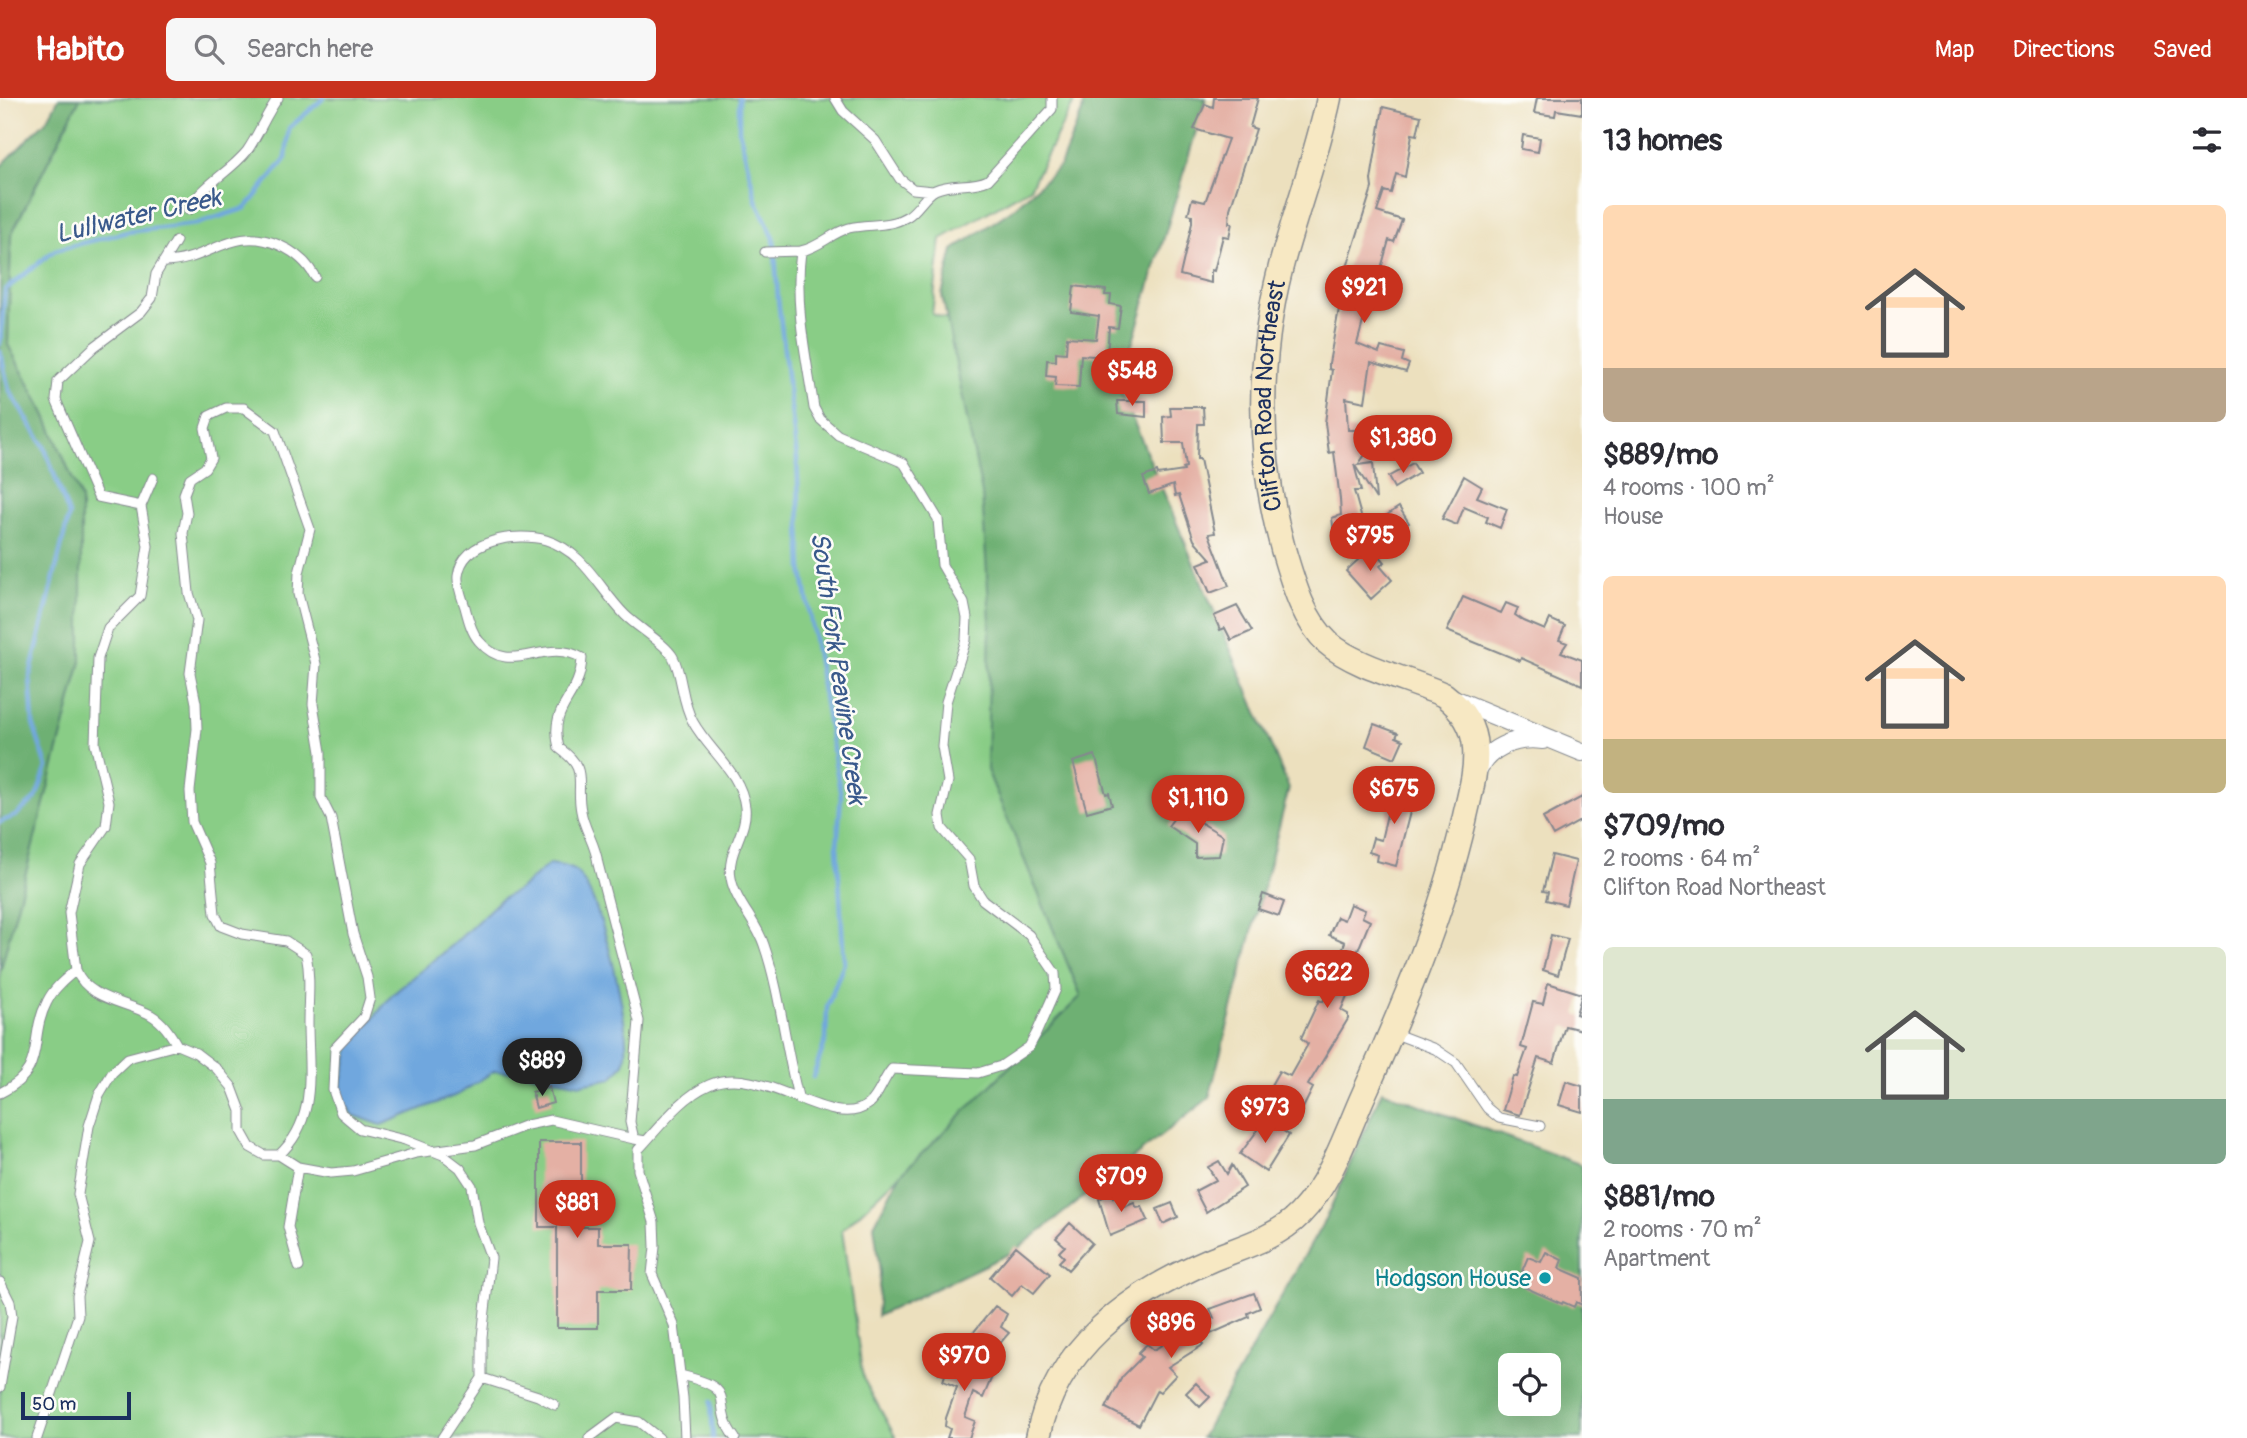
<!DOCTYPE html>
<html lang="en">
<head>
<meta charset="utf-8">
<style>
  body { margin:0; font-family:Pangolin,sans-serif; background:#f7f7f7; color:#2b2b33; height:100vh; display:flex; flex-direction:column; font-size:26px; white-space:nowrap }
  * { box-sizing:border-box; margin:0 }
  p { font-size:23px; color:#7c7c81 }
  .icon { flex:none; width:38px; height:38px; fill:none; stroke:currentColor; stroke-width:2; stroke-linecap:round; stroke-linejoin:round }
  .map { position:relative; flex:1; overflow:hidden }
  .details { display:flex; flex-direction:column; background:#fff; width:665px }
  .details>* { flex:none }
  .buttons { position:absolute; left:1498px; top:1255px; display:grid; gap:14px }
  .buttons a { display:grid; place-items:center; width:63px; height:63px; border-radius:10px; background:#fff; box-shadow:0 7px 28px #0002; font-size:35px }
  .scale { position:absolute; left:21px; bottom:18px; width:110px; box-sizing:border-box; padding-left:7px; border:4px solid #1b2f5e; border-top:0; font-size:19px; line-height:24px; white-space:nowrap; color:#1b2f5e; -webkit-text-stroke:5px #fdfcf7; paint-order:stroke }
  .price { position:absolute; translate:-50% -60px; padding:0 16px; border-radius:24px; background:#c8321e; color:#fff; font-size:23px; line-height:46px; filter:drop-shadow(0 2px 4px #0008) }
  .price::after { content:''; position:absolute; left:50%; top:42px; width:21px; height:16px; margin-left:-10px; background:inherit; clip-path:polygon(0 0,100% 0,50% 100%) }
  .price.current { background:#222; color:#fff }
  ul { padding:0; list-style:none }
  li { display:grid; align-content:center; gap:14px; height:371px; padding:0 21px }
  li span { display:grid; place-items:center; height:217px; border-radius:10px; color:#555 }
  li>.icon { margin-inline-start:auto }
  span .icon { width:126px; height:126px; fill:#fffc; stroke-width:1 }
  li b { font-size:30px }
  h2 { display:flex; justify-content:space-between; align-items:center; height:84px; padding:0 21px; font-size:30px }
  header { display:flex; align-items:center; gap:42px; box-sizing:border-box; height:98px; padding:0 35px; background:#c8321e; color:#fff }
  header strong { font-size:33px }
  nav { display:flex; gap:38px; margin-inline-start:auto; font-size:24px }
  .search { width:490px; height:63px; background:#f7f7f7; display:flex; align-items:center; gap:18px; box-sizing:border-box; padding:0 24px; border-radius:10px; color:#7c7c81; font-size:26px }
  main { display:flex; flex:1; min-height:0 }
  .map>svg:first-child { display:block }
  .green { fill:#89cd86; stroke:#527e72; stroke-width:2 }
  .forest { fill:#6eb073; stroke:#447068; stroke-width:2; fill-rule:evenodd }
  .water { fill:#70a7de; stroke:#466b9e; stroke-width:2 }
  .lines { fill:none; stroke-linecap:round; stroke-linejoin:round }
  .stream { stroke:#70a7de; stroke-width:4.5 }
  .building { fill:#e4b0a4 }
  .lane-casing { stroke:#84888e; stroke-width:11 }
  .street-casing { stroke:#84888e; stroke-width:20 }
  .secondary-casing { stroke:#84888e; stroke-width:27 }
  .lane { stroke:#fff; stroke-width:9 }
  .street { stroke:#fff; stroke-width:18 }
  .secondary { stroke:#f7e8c3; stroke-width:24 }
  .culture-dot { fill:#0f9aa8; stroke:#fdfcf7; stroke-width:2.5 }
  .labels { text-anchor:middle; stroke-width:5; stroke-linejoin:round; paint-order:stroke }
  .street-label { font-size:24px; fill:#1b2f5e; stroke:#fdfcf7 }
  .culture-label { font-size:24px; fill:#0d838f; stroke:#fdfcf7; text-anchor:end }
  .water-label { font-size:26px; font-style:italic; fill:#39598b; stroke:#fdfcf7 }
</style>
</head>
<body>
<header>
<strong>Habito</strong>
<div class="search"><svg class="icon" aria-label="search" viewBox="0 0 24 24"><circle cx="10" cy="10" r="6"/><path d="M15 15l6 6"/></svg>Search here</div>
<nav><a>Map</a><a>Directions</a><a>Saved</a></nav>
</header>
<main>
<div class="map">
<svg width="1582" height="1340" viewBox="0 0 1582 1340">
  <rect width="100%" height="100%" fill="#fdfcf7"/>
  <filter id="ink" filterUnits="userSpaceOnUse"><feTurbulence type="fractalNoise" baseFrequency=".0143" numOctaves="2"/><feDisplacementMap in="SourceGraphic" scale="14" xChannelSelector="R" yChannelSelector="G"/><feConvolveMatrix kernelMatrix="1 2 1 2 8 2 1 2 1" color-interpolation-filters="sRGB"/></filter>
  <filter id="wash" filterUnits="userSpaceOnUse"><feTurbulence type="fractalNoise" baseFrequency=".00686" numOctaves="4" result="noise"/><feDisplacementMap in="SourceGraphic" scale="28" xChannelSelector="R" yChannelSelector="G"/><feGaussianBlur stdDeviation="1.57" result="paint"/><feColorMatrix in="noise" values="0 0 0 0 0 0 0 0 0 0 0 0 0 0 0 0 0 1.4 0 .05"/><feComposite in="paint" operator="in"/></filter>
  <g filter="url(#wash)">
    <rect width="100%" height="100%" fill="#ece0be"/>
    <path class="green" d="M80,0H1076L1030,90L941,141L932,216L1007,241L1195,887L900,1077L842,1132L863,1280L896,1340H0V874L81,563V401L45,316L8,247L11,137Z"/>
    <path class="forest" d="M59,0H80L11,137L8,247L45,316L81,401V563L0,874V69L48,21Z
      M1084,0H1206L1119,289L1289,690L1209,1000L1015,1153L877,1218L880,1175L874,1127L900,1077L1081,898L987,672L990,523L982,395L942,197L953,152L1013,111L1060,68L1082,14Z
      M1382,993L1582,1067V1340H1201L1326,1120ZM1510,1267H1549V1306H1510Z"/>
    <path class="water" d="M549,766C558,767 567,767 575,773C600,790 633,933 625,963C623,969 616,975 612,980L581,986L522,974L494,973L459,996L381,1027L353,1017L344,1004L341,989L350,949L392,897L459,841L500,802L521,790Z"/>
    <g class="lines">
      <path class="stream" d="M739,0V32L756,102L774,140L778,201L797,361L802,470L841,698L837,748L844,865L827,909L826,941L813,979
        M0,246L5,192L55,152L127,134L196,126L246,110L286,60L289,30L324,0
        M0,253L9,292L44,348L69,417L30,578L33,626L47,669L36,700L15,718L0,724
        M711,1304L713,1340"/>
    </g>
    <g id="blocks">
      <path class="building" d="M1214,0H1258L1250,29L1256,31L1230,111L1229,125H1232L1229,139L1223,138L1214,173L1211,172V185L1180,177L1192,125V117L1188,116L1192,101L1205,104L1228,41L1194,31L1205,6L1213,9Z
        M1537,0H1582V16L1556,12L1555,18L1534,15Z
        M1383,9L1421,18L1417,37L1412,36L1405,79L1396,76L1391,95L1384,93L1377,114L1402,122L1394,144L1389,142L1366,224H1363L1357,246L1379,255L1381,249L1404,255L1402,263L1409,266L1406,274L1371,264L1365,304L1346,300L1348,332H1366L1370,335L1371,348L1358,367L1373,365L1376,401L1354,366L1361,393H1354L1367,439L1336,449L1332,420L1341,417L1340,401L1334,354L1329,355L1325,325L1332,272L1329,271V265L1339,211L1343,212L1353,181L1344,179L1372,90L1371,82Z
        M1523,37L1540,40L1538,54L1521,51Z
        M1074,188L1106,192L1105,197H1111L1110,206L1121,208L1118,230L1109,229L1107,259L1081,257L1079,289L1055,288L1056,279L1046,278L1047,262L1056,263V254L1066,255L1067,239L1096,241L1099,218L1071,214Z
        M1117,303H1146V319L1118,316Z
        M1170,309H1203L1204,326H1198L1197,361H1200L1215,435L1209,436L1229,488L1210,495L1198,466L1211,461L1194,442L1179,397L1175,398L1173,387L1149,396L1143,379L1157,374L1158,377L1184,373L1183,370L1186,369L1183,345H1164L1163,319L1171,318Z
        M1413,365L1419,375L1394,390L1388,379Z
        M1464,378L1482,389L1477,399L1507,411L1500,430L1486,424L1488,419L1464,409L1457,427L1442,421Z
        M1399,409L1409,425L1397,433L1387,417Z
        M1372,449L1385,464L1380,468L1392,482L1371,501L1346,473Z
        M1463,499L1501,515L1506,505L1518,510L1515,517L1524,523L1545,532L1550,521L1565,528L1559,542L1567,545L1561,554L1582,562V587L1521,560L1520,563L1447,533Z
        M1237,508L1252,533L1231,542L1225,530L1220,532L1214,518Z
        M1374,626L1398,635L1396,639L1403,642L1395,660L1366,648Z
        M1095,657L1106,696L1109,695L1112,707L1087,714L1073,664Z
        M1394,687L1416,691L1396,768L1377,763L1378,757L1369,754L1373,740L1381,742Z
        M1582,699V722L1553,738L1543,720Z
        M1180,712L1223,738L1219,758L1195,759V746L1168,728Z
        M1552,757L1576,763L1566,807L1546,802L1548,794L1543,793Z
        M1263,796L1284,804L1279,818L1258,811Z
        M1350,806L1365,812L1362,819L1370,823L1354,862L1361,865L1341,912L1348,916V921L1308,987L1313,990L1303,1010L1286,1001L1289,996L1271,987L1279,973L1290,978L1308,946L1301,940L1319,902L1323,904L1345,844L1329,837L1337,819L1344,822Z
        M1551,837L1568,841L1558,877L1543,872Z
        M1548,885L1582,896L1576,916L1582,918V932L1565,928L1554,965L1538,960L1520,1017L1503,1012L1513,978L1517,979L1527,951L1521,949L1533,904L1543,906Z
        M1566,983L1582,988V1014L1559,1007Z
        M549,989L553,1005L536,1010L532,994Z
        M1266,1021L1289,1037L1266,1074L1240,1056Z
        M539,1044H581V1129H598V1146H632L631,1192H598V1230H557V1129H539Z
        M1219,1063L1227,1076L1232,1067L1245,1089L1206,1114L1195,1093L1216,1082L1208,1069Z
        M1111,1095L1113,1099L1118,1096L1124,1109L1134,1105L1137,1110L1142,1109L1148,1122L1110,1138L1099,1101Z
        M1172,1105L1178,1119L1163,1126L1157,1111Z
        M1070,1125L1092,1145L1068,1172L1059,1164L1064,1159L1059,1154L1065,1148L1056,1140Z
        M1016,1148L1050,1176L1034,1195L1022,1186L1012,1198L990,1179Z
        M1546,1154L1562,1162L1559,1170L1582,1180V1207L1576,1204L1574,1209L1563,1204L1562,1206L1524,1189L1530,1176L1522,1173L1528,1159L1541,1164Z
        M1254,1195L1260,1210L1248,1215L1249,1219L1199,1241L1203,1247L1168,1269L1176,1277L1160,1294L1157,1292L1139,1327L1106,1310L1122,1279L1142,1259L1138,1255L1147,1246L1154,1252L1191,1228L1214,1220L1210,1211Z
        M995,1208L1007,1216L1001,1229L1009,1235L995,1251L972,1236Z
        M953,1259L969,1265L971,1260L994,1274L983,1300L973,1295L965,1319L975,1323L969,1340H947L950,1331L945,1328L946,1320L957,1289L943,1283L945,1277L939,1275L946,1260L951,1262Z
        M1196,1285L1210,1299L1200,1309L1186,1295Z"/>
    </g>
  </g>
  <g filter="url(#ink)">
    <use href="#blocks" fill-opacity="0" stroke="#84888e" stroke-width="2"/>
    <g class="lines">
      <g class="lane-casing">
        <path id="lane" d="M835,0L843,13L875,42L900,81L913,91L933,93
          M188,112C202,87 229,75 247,53C259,36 266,16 278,0
          M765,154L801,153
          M163,164C209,164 232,126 279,147C295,154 307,164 315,179
          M141,408L153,380
          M76,872C88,902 125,903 151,917C163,924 170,935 177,947
          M1393,935L1435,951L1456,965L1487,1010L1499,1020L1540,1028
          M0,995C49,971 27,942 47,904C53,891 65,881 76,872L69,815L80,766L106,728L109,704L95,646L98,560L108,530L140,498L148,448L141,408L98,399L56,302L58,283L94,249L141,214L152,200L156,176L176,143
          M646,1043L634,1041L630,1024L639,923L598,766C596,746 584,732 581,713C575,683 590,672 559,650C548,606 580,603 582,560C543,538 511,581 479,543C471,534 468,520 465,509C462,500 457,487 458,478C462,441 518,434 546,442C585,454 599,491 625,517C637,529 666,546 673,559C683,578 681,603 693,624C709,653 741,674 745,709C748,734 726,754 731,780C735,804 757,824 764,847C781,896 785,951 799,1002
          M279,1057L298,1069
          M299,1169L288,1129L298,1069L331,1075L353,1073L416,1055L475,1047L527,1027L551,1022L634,1041
          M0,1184L10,1204L12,1218L0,1289
          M680,1277C745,1292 707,1303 735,1340
          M482,1280L538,1298L555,1307
          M37,1340L78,1218L77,1198L90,1144L78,1096L89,1028L99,997L112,975L128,960L177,947L196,955L217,971L232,989L241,1013V1033L250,1049L264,1057H279C318,1021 308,973 308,925C308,901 311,880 306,856L286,843L242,836L221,828L215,816L210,765L192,724L190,693L197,631L196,605L190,575L197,522L189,495L183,435L187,415L184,396L190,380L205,370L211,360L205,330L209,318L226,310H244L275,333L310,431L299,475L298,496L316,566L313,606L321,654V700L331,720L353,836L367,879L370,900L364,919L335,950L333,992L341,1015L360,1031L405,1042L443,1057L460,1070L472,1088L478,1125L491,1160L482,1239V1280L442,1340
          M589,1340L616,1320L639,1324L659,1340
          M685,1340L683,1300L674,1227L652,1176L655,1149L654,1124L638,1072V1052C659,1030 681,999 709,987C762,963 831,1036 869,1006C879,998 883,981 892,971L978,975L1001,968L1029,949L1036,936L1056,891L1055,875L1029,837L983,802L974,788L969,761L942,730L940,717L948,683L942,648L946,604L966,542L967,520L964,505L942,467L938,421L904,365L838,337L820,321L814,310C806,258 794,206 801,153C820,149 831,135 849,130C869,125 889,130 908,118C918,112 925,97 935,92C952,84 971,90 988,82L1052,11V0"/>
      </g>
      <g class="street-casing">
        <path id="street" d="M1454,601L1582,654
          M1475,678C1485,650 1515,638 1543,642"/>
      </g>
      <g class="secondary-casing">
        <g id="secondary">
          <path id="s1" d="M1038,1340C1054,1251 1132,1195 1210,1162C1239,1150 1277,1140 1300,1116C1331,1084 1346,1036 1364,996C1404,907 1442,818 1464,723C1469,699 1477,674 1475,650C1474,627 1461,610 1444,597C1411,582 1355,569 1328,545C1302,520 1293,484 1283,451C1257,357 1257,262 1281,168C1296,112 1317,57 1329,0"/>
        </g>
      </g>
      <use href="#lane" class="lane"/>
      <use href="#street" class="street"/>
      <use href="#secondary" class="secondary"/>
    </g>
  </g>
  <circle class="culture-dot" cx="1545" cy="1180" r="7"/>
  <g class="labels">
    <g class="street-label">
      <text dy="8" stroke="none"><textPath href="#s1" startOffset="1314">Clifton Road Northeast</textPath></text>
    </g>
    <g class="culture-label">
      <text x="1531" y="1188">Hodgson House</text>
    </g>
    <g class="water-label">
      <text transform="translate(138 117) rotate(-13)" y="9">Lullwater Creek</text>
      <text transform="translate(839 570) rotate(82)" y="9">South Fork Peavine Creek</text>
    </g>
  </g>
</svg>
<div class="buttons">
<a><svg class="icon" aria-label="locate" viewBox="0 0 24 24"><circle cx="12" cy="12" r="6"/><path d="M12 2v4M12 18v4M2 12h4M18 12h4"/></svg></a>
</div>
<div class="scale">50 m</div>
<b class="price" style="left:1364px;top:227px">$921</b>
<b class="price" style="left:1132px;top:310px">$548</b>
<b class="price" style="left:1403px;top:377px">$1,380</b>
<b class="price" style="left:1370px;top:475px">$795</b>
<b class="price" style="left:1394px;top:728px">$675</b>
<b class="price" style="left:1198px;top:737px">$1,110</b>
<b class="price" style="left:1327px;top:912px">$622</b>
<b class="price current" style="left:542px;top:1000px">$889</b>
<b class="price" style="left:1265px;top:1047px">$973</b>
<b class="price" style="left:1121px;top:1116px">$709</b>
<b class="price" style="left:577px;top:1142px">$881</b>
<b class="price" style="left:1171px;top:1262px">$896</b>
<b class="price" style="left:964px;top:1295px">$970</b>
</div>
<section class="details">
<h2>13 homes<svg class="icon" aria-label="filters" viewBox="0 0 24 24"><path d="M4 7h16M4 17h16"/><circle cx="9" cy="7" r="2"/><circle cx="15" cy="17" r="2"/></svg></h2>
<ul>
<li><span style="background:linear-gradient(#ffd9b3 75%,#b9a48a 0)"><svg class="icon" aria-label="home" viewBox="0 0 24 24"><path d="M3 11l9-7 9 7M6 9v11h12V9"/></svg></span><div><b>$889/mo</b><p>4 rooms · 100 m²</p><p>House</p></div></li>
<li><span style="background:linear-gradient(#ffd9b3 75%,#c2b280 0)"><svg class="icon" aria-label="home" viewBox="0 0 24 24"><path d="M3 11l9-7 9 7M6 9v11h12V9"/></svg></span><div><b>$709/mo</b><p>2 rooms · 64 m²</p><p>Clifton Road Northeast</p></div></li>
<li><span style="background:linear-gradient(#dfe7d0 70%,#7fa58c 0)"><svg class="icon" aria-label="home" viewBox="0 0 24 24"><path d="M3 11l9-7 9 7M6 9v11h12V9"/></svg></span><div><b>$881/mo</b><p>2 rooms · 70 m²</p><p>Apartment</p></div></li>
</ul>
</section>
</main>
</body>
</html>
